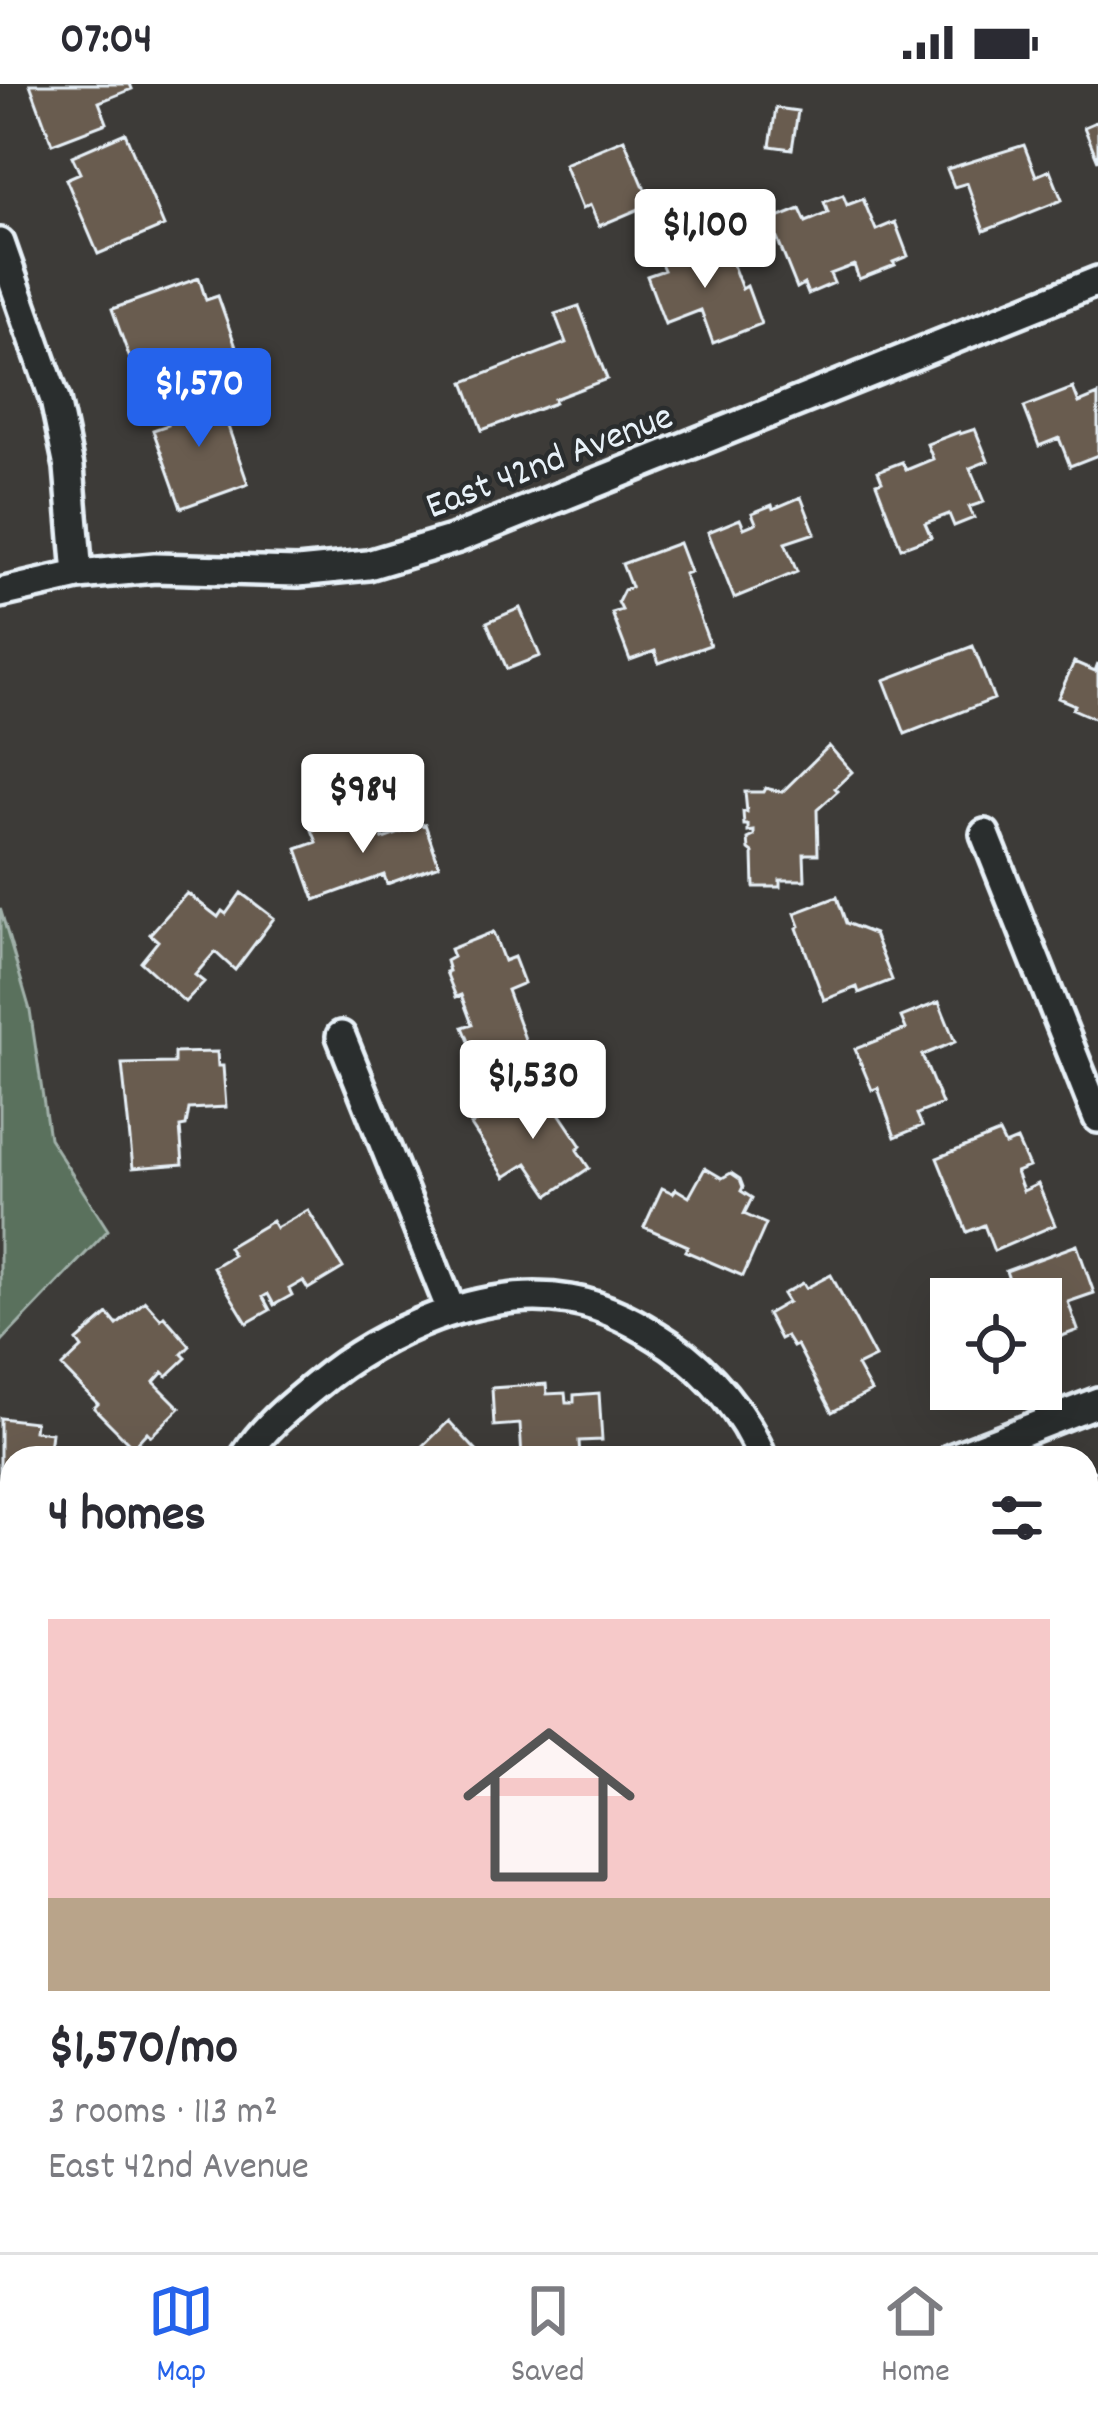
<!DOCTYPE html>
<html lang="en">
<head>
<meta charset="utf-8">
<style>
  body { margin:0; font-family:Dekko,sans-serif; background:#f7f7f7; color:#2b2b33; height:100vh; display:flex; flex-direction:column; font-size:45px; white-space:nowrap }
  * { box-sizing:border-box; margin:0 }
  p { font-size:39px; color:#7c7c81 }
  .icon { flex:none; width:66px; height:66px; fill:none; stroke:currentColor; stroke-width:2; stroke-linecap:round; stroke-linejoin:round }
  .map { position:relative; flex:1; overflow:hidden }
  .panel { position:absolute; left:0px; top:1362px; width:1098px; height:807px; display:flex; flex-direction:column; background:#fff; border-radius:36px 36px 0 0; box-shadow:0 12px 48px #0002 }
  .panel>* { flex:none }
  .tools { position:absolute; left:930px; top:1194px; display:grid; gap:24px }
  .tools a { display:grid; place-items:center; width:132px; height:132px; border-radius:0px; background:#fff; box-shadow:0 12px 48px #0002; font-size:60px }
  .price { position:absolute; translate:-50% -102px; padding:0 27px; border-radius:12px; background:#fff; color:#222; font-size:39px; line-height:78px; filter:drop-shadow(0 3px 6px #0008) }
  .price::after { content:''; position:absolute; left:50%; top:72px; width:36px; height:27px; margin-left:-18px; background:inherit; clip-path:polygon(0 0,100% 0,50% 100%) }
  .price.active { background:#2563eb; color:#fff }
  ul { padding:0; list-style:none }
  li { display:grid; align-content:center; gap:24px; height:636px; padding:0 48px }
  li+li { border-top:3px solid #e1e1e2 }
  li span { display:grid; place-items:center; height:372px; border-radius:0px; color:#555 }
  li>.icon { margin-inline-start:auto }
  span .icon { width:216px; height:216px; fill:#fffc; stroke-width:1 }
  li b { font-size:51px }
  h2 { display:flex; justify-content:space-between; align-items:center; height:144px; padding:0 48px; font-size:51px }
  .status { display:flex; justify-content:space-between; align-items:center; height:84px; padding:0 60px; background:#fff; direction:ltr }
  .status svg { height:33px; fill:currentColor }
  .dock { display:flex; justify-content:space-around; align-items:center; height:168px; border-top:3px solid #e1e1e2; background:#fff; font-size:33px; color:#7c7c81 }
  .dock a { display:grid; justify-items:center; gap:6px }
  .dock .active { color:#2563eb }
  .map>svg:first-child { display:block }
  .green { fill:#5a715d; stroke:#a1b1aa; stroke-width:3 }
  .building { fill:#695c50; stroke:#e8f1f8; stroke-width:3 }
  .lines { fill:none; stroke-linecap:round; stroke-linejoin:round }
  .street-casing { stroke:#e8f1f8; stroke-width:36 }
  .street { stroke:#2a2d2e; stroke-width:27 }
  .labels { text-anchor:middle; stroke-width:9; stroke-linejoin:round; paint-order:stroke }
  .street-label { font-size:39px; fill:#e8f1f8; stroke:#2a2d2e }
</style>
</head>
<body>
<div class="status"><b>07:04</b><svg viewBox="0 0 49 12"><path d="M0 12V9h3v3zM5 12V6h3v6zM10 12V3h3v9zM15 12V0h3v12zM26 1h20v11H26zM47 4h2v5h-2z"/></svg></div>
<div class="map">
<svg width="1098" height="2168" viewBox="0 0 1098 2168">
  <rect width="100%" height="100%" fill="#3d3b38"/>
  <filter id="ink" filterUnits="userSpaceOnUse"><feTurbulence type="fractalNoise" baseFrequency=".00833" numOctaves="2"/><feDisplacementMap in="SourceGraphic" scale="24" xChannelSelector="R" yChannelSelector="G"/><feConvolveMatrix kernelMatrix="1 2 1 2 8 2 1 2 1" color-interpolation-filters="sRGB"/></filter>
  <g filter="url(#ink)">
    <path class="green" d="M0,824L30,926L49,1054L108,1146L0,1259Z
      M12,1746V2157H411L416,2168H0V1749Z"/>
    <path class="building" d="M30,0H130L132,5L99,18L107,39L52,60Z
      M776,24L798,27L792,65L770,62Z
      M1098,37V77L1084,43Z
      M125,49L164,142L98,170L66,95L80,89L72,72Z
      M624,55L651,120L599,142L590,121L582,125L564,80Z
      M1024,61L1036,92L1050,86L1062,116L984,147L967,99L954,103L947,85Z
      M843,111L847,121L863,115L876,146L895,138L908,172L893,178L895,181L859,195L854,181L830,190L834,199L808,210L804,200L797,204L770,137L800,125L806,138L828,129L824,118Z
      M723,155L742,205L747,202L761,240L713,259L701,226L665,240L647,192L664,186L661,179Z
      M199,194L206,216L218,212L236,263L182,283L187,299L144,314L112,225Z
      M579,222L607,295L554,315L555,319L482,346L464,298L566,259L555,230Z
      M1073,304L1079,319L1098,311V371L1070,382L1059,354L1039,362L1024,323Z
      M215,305L248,400L181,424L153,346L168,341L162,324Z
      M975,345L988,377L970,384L984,418L969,423L974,434L954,442L949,430L925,439L931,453L901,464L876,399L882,397L878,387L902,378L906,386L933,375L927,360L959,348L960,350Z
      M801,413L815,449L785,459L797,488L734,514L708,448L740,435L744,444L756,439L752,429L772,421L773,425Z
      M679,459L690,488L684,490L710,561L659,579L655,567L630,576L612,529L622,526L618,518L624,506L631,503L622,480Z
      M520,524L540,572L507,585L487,538Z
      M973,562L994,615L905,650L884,596Z
      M1074,578L1095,587L1098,579V636L1073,625L1075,621L1058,614Z
      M829,662L852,688L835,704L838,707L817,726L818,770H804L805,796H780V803H754L753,769L749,766L748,755L754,752V747L748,748V741H744L743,728H747L745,708H763L765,704L782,708Z
      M363,728L371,751L381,748L383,755L425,740L439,781L387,800L384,791L315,816L297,765L317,758L312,746Z
      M187,809L218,833L222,827L226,830L241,809L274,834L235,886L215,868L195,891L204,898L185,918L141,878L158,857L150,850Z
      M837,813L846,839L874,850L892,896L859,909L857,903L824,916L797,844L800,842L795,829Z
      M493,848L504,877L514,873L524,899L507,906L529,966L480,984L463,943L472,940L461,911L456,913L446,888L449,887L446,877L453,873L450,865Z
      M939,918L955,958L922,971L942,1020L917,1030L922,1042L895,1053L878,1004L872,1006L855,965L906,945L901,933Z
      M217,968L218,982H223L226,1023L189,1025L186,1042L180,1043L183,1080L133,1084L122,980L174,979V969Z
      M544,1007L581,1062L577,1066L589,1084L549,1111L527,1079L505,1093L471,1041L507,1018L513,1027Z
      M999,1049L1005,1061L1017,1056L1029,1083L1016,1088L1023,1107L1038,1100L1055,1141L994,1167L984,1141L967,1148L937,1074Z
      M705,1084L722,1094L731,1089L740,1095L743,1103L741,1107L752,1114L744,1130L766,1140L743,1192L685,1167L688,1162L644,1143L662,1104L673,1109L676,1105L689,1113Z
      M308,1126L343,1184L308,1205L303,1197L289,1205L292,1211L274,1221L268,1210L263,1213L270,1226L247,1239L213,1183L233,1171L228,1163L272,1137L276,1144Z
      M1077,1161L1094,1209L1068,1218L1078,1246L1041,1260V1215H1000L1014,1210L1006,1187Z
      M831,1191L875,1273L857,1282L871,1307L832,1328L797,1261L793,1263L786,1252L780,1255L767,1230L788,1218L783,1210L803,1199L806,1204Z
      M145,1217L161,1235L164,1232L190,1262L182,1270L186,1274L167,1292L163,1288L154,1298L180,1324L151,1352L147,1348L133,1363L94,1324L98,1320L62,1283L82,1264L77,1257L108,1230L117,1241Z
      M546,1300L547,1310L565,1309L566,1318H574V1311L599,1309L602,1356L579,1357L580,1374H522L520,1340L494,1342L492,1304Z
      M0,1334L35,1338L34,1347L51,1349L48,1374H12V1464L0,1462Z
      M449,1337L483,1374H411Z
      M1098,1386V1437L1086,1418V1391Z
      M12,1529V1661L0,1646V1538Z
      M1094,1886L1098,1894L1097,2000L1091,1988L1086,1990V1890Z
      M1098,2043V2075L1095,2076L1086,2047Z
      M1098,2098V2146H1097L1086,2117V2103Z
      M478,2157H569L573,2168H468L480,2162Z
      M835,2157H922L926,2168H839Z"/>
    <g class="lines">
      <g class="street-casing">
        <path id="street" d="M0,159L55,316L69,383L78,491
          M0,509L78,491L155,484L298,488L368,481L458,454L1098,197
          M985,750L1098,1034
          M341,952L451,1226
          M244,1374C262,1345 289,1323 315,1302C380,1248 484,1201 570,1216C607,1222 640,1241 670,1261C709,1288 745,1330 762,1374
          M953,1374L1098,1318
          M1010,2157L1014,2168"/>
      </g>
      <use href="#street" class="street"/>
    </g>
  </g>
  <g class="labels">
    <g class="street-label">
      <text transform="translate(548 374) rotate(-21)" y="14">East 42nd Avenue</text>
    </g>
  </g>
</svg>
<div class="tools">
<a><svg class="icon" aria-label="locate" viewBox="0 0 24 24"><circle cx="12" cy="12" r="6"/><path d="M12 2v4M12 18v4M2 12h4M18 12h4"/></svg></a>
</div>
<b class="price" style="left:705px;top:207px">$1,100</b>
<b class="price active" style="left:199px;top:366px">$1,570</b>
<b class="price" style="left:363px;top:772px">$984</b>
<b class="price" style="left:533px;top:1058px">$1,530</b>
<section class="panel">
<h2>4 homes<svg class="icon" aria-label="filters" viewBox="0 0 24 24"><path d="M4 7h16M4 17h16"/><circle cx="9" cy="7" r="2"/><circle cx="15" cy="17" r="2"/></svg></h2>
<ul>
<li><span style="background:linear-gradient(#f6c9c9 75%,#b9a48a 0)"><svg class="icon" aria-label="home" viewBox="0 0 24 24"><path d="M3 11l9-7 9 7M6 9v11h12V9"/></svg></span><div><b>$1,570/mo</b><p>3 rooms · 113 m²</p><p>East 42nd Avenue</p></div></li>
</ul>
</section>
</div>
<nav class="dock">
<a class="active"><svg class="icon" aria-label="map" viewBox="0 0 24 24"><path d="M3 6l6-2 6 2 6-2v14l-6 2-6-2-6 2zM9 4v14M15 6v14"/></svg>Map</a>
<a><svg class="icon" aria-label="saved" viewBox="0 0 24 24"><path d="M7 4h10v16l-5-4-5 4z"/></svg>Saved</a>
<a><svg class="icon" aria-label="home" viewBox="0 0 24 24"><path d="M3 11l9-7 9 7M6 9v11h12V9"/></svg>Home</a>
</nav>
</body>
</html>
